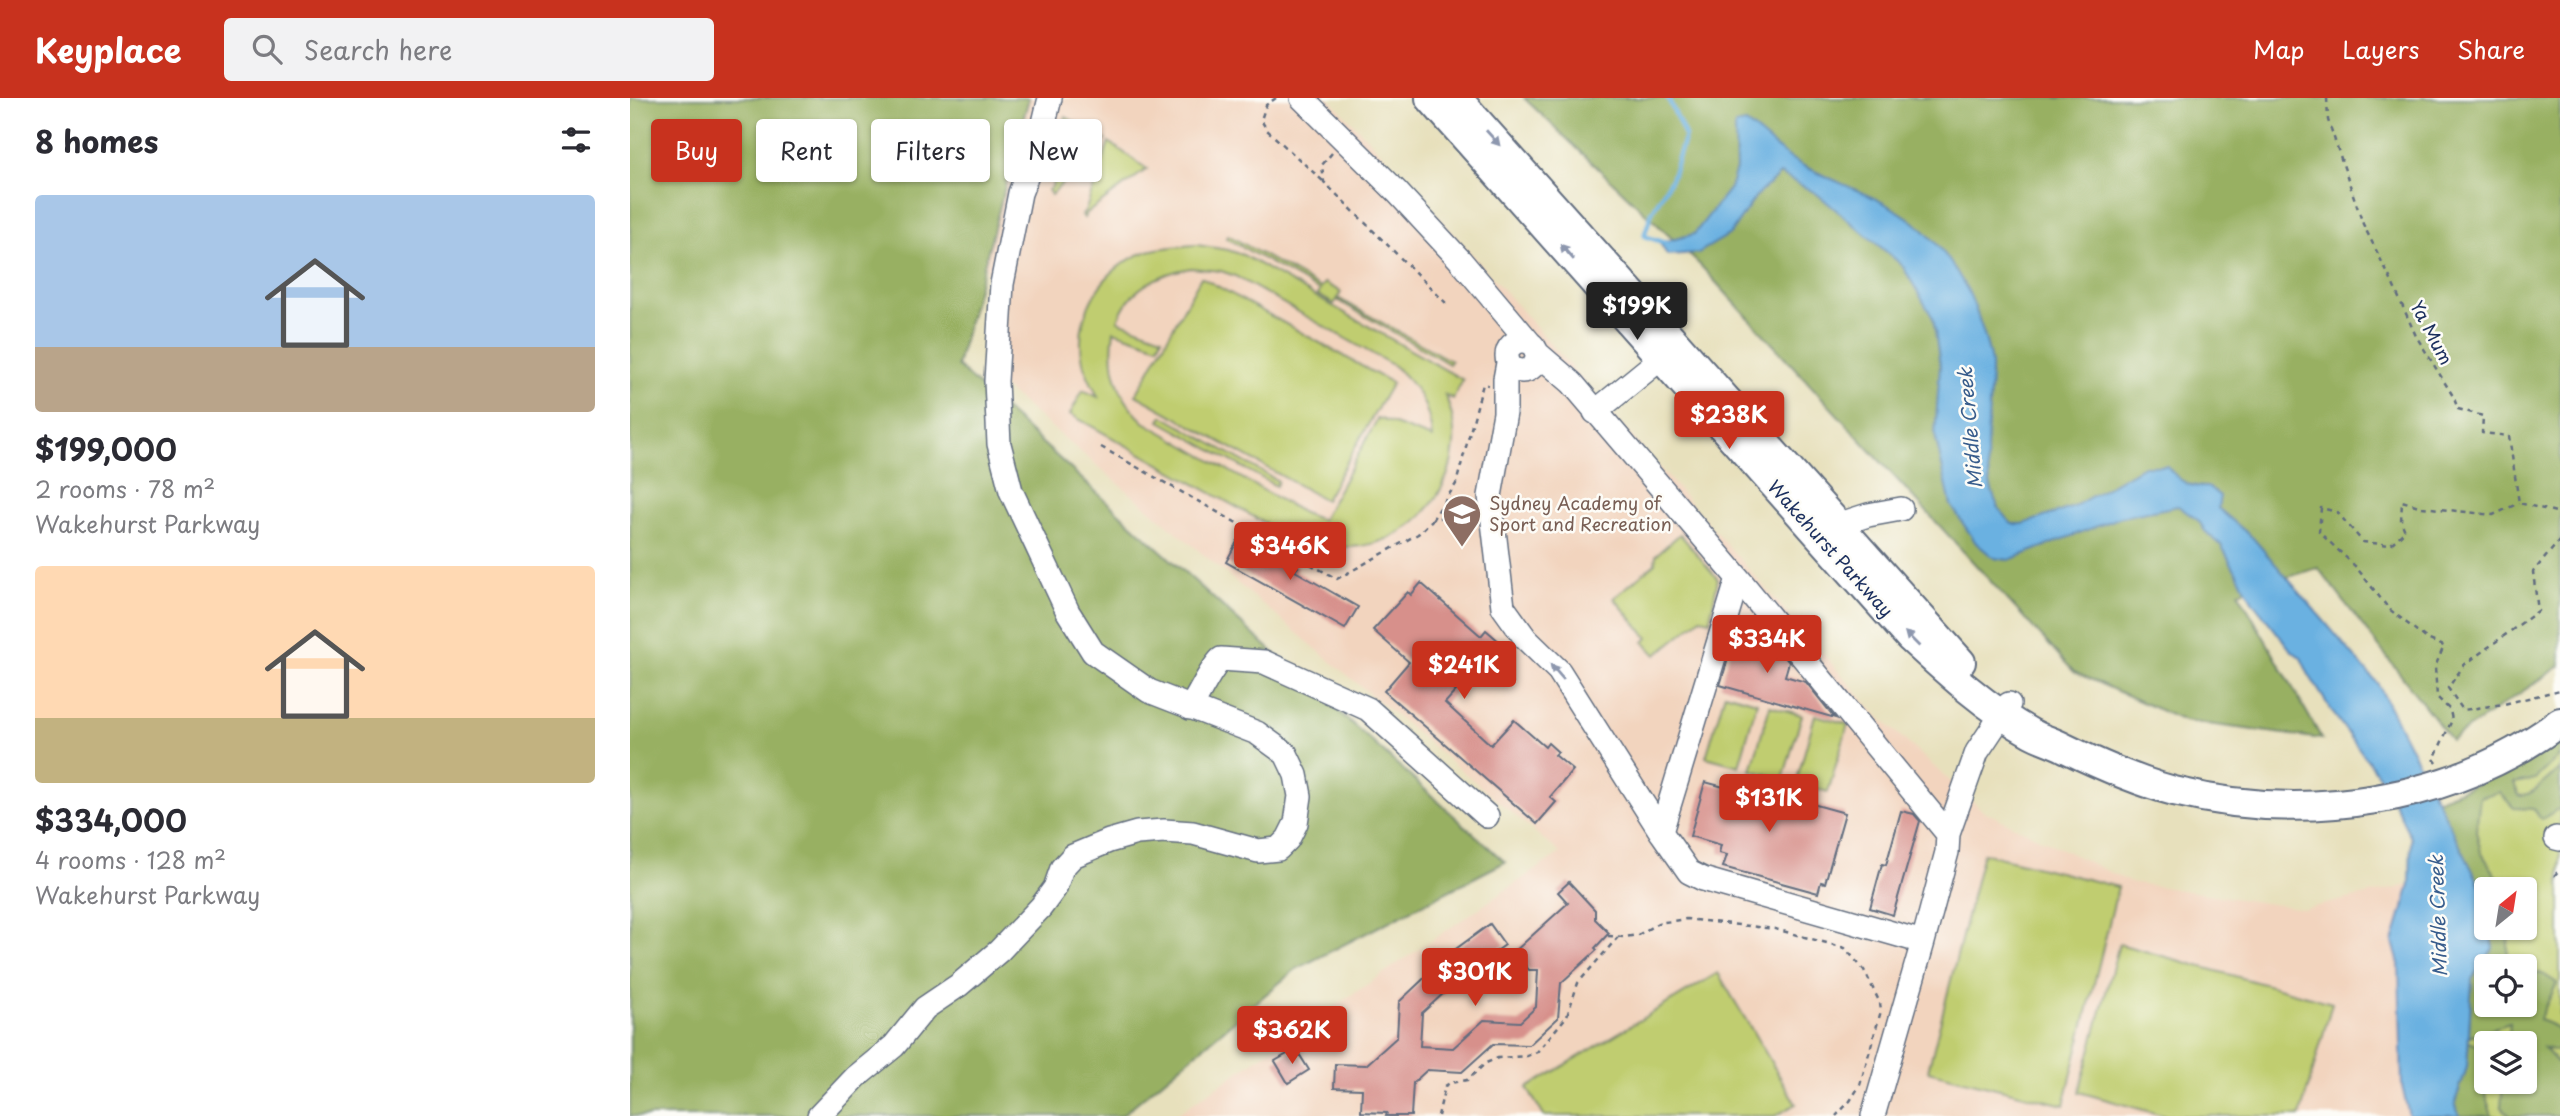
<!DOCTYPE html>
<html lang="en">
<head>
<meta charset="utf-8">
<style>
  body { margin:0; font-family:"Playpen Sans",sans-serif; background:#f2f2f3; color:#2b2b33; height:100vh; display:flex; flex-direction:column; font-size:26px; white-space:nowrap }
  * { box-sizing:border-box; margin:0 }
  p { font-size:23px; color:#7c7c81 }
  .icon { flex:none; width:38px; height:38px; fill:none; stroke:currentColor; stroke-width:2; stroke-linecap:round; stroke-linejoin:round }
  .map { position:relative; flex:1; overflow:hidden }
  .panel { display:flex; flex-direction:column; background:#fff; width:630px }
  .panel>* { flex:none }
  .guide { position:absolute; left:21px; top:21px; width:665px; height:63px; display:flex; gap:14px }
  .needle { width:46px; rotate:30deg }
  .tools { position:absolute; left:1844px; top:779px; display:grid; gap:14px }
  .tools a { display:grid; place-items:center; width:63px; height:63px; border-radius:7px; background:#fff; box-shadow:0 2px 5px #0004; font-size:35px }
  .price { position:absolute; translate:-50% -60px; padding:0 16px; border-radius:7px; background:#c8321e; color:#fff; font-size:23px; line-height:46px; filter:drop-shadow(0 2px 4px #0008) }
  .price::after { content:''; position:absolute; left:50%; top:42px; width:21px; height:16px; margin-left:-10px; background:inherit; clip-path:polygon(0 0,100% 0,50% 100%) }
  .price.selected { background:#222; color:#fff }
  ul { padding:0; list-style:none }
  li { display:grid; align-content:center; gap:14px; height:371px; padding:0 35px }
  li span { display:grid; place-items:center; height:217px; border-radius:7px; color:#555 }
  li>.icon { margin-inline-start:auto }
  span .icon { width:126px; height:126px; fill:#fffc; stroke-width:1 }
  li b { font-size:30px }
  h2 { display:flex; justify-content:space-between; align-items:center; height:84px; padding:0 35px; font-size:30px }
  .chip { padding:0 24px; border-radius:7px; background:#fff; box-shadow:0 2px 5px #0004; font-size:24px; line-height:63px }
  .chip.selected { background:#c8321e; color:#fff }
  header { display:flex; align-items:center; gap:42px; box-sizing:border-box; height:98px; padding:0 35px; background:#c8321e; color:#fff }
  header strong { font-size:33px }
  nav { display:flex; gap:38px; margin-inline-start:auto; font-size:24px }
  .search { width:490px; height:63px; background:#f2f2f3; display:flex; align-items:center; gap:18px; box-sizing:border-box; padding:0 24px; border-radius:7px; color:#7c7c81; font-size:26px }
  main { display:flex; flex:1; min-height:0 }
  .map>svg:first-child { display:block }
  .built { fill:#f2d4be }
  .green { fill:#c0cd6f; stroke:#6e7e66; stroke-width:2; fill-rule:evenodd }
  .forest { fill:#98b062; stroke:#5a7060; stroke-width:2 }
  .water { fill:#6ab1e1; stroke:#4270a0; stroke-width:2 }
  .lines { fill:none; stroke-linecap:round; stroke-linejoin:round }
  .stream { stroke:#6ab1e1; stroke-width:4.5 }
  .building { fill:#d7908b }
  .minor-casing { stroke:#626d7f; stroke-width:26 }
  .major-casing { stroke:#626d7f; stroke-width:32 }
  .path { stroke:#626d7f; stroke-width:2.5; stroke-dasharray:5 5; stroke-linecap:butt }
  .minor { stroke:#fff; stroke-width:23 }
  .major { stroke:#fff; stroke-width:28 }
  .oneway { fill:#8d97ae }
  .labels { text-anchor:middle; stroke-width:5; stroke-linejoin:round; paint-order:stroke }
  .street-label { font-size:18px; fill:#1b2f5e; stroke:#fdfcf7 }
  .education-label { font-size:18px; fill:#785e54; stroke:#fdfcf7; text-anchor:start }
  .water-label { font-size:19px; font-style:italic; fill:#375c8c; stroke:#fdfcf7 }
</style>
</head>
<body>
<header>
<strong>Keyplace</strong>
<div class="search"><svg class="icon" aria-label="search" viewBox="0 0 24 24"><circle cx="10" cy="10" r="6"/><path d="M15 15l6 6"/></svg>Search here</div>
<nav><a>Map</a><a>Layers</a><a>Share</a></nav>
</header>
<main>
<section class="panel">
<h2>8 homes<svg class="icon" aria-label="filters" viewBox="0 0 24 24"><path d="M4 7h16M4 17h16"/><circle cx="9" cy="7" r="2"/><circle cx="15" cy="17" r="2"/></svg></h2>
<ul>
<li><span style="background:linear-gradient(#a9c7e8 70%,#b9a48a 0)"><svg class="icon" aria-label="home" viewBox="0 0 24 24"><path d="M3 11l9-7 9 7M6 9v11h12V9"/></svg></span><div><b>$199,000</b><p>2 rooms · 78 m²</p><p>Wakehurst Parkway</p></div></li>
<li><span style="background:linear-gradient(#ffd9b3 70%,#c2b280 0)"><svg class="icon" aria-label="home" viewBox="0 0 24 24"><path d="M3 11l9-7 9 7M6 9v11h12V9"/></svg></span><div><b>$334,000</b><p>4 rooms · 128 m²</p><p>Wakehurst Parkway</p></div></li>
</ul>
</section>
<div class="map">
<svg width="1930" height="1018" viewBox="0 0 1930 1018">
  <rect width="100%" height="100%" fill="#fdfcf7"/>
  <filter id="ink" filterUnits="userSpaceOnUse"><feTurbulence type="fractalNoise" baseFrequency=".0143" numOctaves="2"/><feDisplacementMap in="SourceGraphic" scale="14" xChannelSelector="R" yChannelSelector="G"/><feConvolveMatrix kernelMatrix="1 2 1 2 8 2 1 2 1" color-interpolation-filters="sRGB"/></filter>
  <filter id="wash" filterUnits="userSpaceOnUse"><feTurbulence type="fractalNoise" baseFrequency=".00686" numOctaves="4" result="noise"/><feDisplacementMap in="SourceGraphic" scale="28" xChannelSelector="R" yChannelSelector="G"/><feGaussianBlur stdDeviation="1.57" result="paint"/><feColorMatrix in="noise" values="0 0 0 0 0 0 0 0 0 0 0 0 0 0 0 0 0 1.4 0 .05"/><feComposite in="paint" operator="in"/></filter>
  <g filter="url(#wash)">
    <rect width="100%" height="100%" fill="#e7e0bc"/>
    <path class="built" d="M332,0H699L774,79L1246,616L1353,713L1500,784L1674,811L1780,787L1763,844L1769,866L1772,988L1779,1018H544L930,755L366,283L354,144Z"/>
    <path class="green" d="M436,19L476,42L421,97L418,92L422,89Z
      M479,44L517,71L457,115L454,120L452,117L455,114Z
      M598,137L691,190L695,185L711,194L708,200L821,263L819,266L707,202L704,206L688,197L690,193L596,140Z
      M567,147L598,152L613,157L833,282L823,301L815,297C846,365 795,447 720,449C699,449 681,443 662,435L660,439L440,316L453,292L468,299C463,287 456,277 453,264C443,216 472,169 518,153C534,149 551,148 567,147ZM561,170L591,173L605,178L764,268C787,287 800,309 802,340L748,320L692,422L673,415L514,324C487,299 478,269 484,233L528,248L532,239L488,223C497,191 530,175 561,170Z
      M571,179L762,285L695,402L506,297Z
      M533,318L648,383L646,388L530,323Z
      M1050,436L1088,481L1080,522L1071,520L1026,557L1014,544L1018,540L984,500L1025,465L1026,457Z
      M1095,595L1127,604L1109,668L1076,659Z
      M1140,608L1172,617L1153,681L1121,672Z
      M1185,617L1218,626L1198,694L1166,685Z
      M1930,634V1018H1829L1837,969L1842,881L1863,850L1859,830H1895V791H1857V817L1852,791L1806,702L1849,685ZM1857,868H1895V906H1857ZM1857,945H1895V984H1857Z
      M1353,755L1488,789L1434,1007L1298,973Z
      M1489,846L1702,905L1670,1018H1535L1449,994Z
      M1088,875L1166,1006L1145,1018H914L897,990Z"/>
    <path class="forest" d="M0,0H399L327,268L875,764L666,871L491,1018H0Z
      M894,0H1930V568L1821,642L1688,470L1608,494L1692,641L1554,623L1444,574L1070,167Z
      M1930,634V657L1905,681L1884,685L1889,698C1908,696 1916,679 1930,672V710L1912,721L1903,711L1884,710L1869,694L1850,699L1846,733L1851,754L1875,791H1857V817L1852,791L1806,702L1849,685Z
      M1859,830H1879L1877,868H1857V906H1895V878L1910,874L1927,885L1909,922C1930,928 1930,932 1930,954L1914,950L1930,967V1018H1880L1871,1008L1873,984H1895V945H1878L1880,925L1839,938L1842,881L1863,850Z
      M1839,943L1852,950L1857,1002L1862,1018H1829L1825,1004L1837,969Z"/>
    <path class="water" d="M1116,25C1135,39 1154,59 1176,69C1209,86 1256,101 1285,125C1306,141 1324,168 1337,191C1344,204 1361,254 1361,268C1362,315 1342,391 1382,426H1393L1441,410L1514,368H1537C1549,383 1559,390 1579,389L1590,398L1588,410L1623,440L1748,586L1852,791L1857,830H1859L1863,850L1842,881L1837,969L1825,1004L1829,1018H1779L1772,988L1769,866L1763,844L1780,787L1781,740L1755,686L1703,615L1679,577L1671,560L1660,551L1623,504L1591,447L1575,433L1569,423L1548,408L1491,419L1379,462L1364,460L1346,445L1321,407L1305,337L1310,267L1303,220L1272,167L1186,95L1150,76L1126,98L1100,136L1068,155L1037,157L1030,145L1064,136L1100,90L1106,71L1105,27Z"/>
    <g class="lines">
      <path class="stream" d="M1036,145L1014,138L1022,114L1042,79L1055,38L1038,0"/>
    </g>
    <g id="blocks">
      <path class="building" d="M610,438L668,469L665,473L728,509L715,531L596,464Z
        M791,485L851,538L856,532L870,544L815,605L861,647L884,622L915,649L918,645L928,654L925,657L943,672L920,699L926,704L907,726L754,593L779,564L743,532L778,494L781,497Z
        M1106,535L1144,546L1159,564L1155,578L1176,584L1205,620L1090,587Z
        M1075,684L1105,692L1107,685L1215,715L1195,785L1191,784L1188,795L1093,769L1097,757L1089,755L1091,747L1060,738Z
        M1271,713L1284,716L1290,723L1263,817L1240,810L1252,766L1256,767Z
        M939,784L965,812V821L979,835L965,850L967,852L931,885L928,920L899,947L863,946L832,974L797,972L783,985L781,1018H756L757,1015L731,1014L732,991L704,990L705,966L736,967L767,939L769,904L823,853L860,826L875,847L837,874L792,915L790,948L823,950L854,922L890,924L906,909L908,872H899L884,854L938,805L928,794Z
        M666,951L679,972L658,985L645,963Z"/>
    </g>
  </g>
  <g filter="url(#ink)">
    <use href="#blocks" fill-opacity="0" stroke="#626d7f" stroke-width="2"/>
    <g class="lines">
      <g class="minor-casing">
        <path id="minor" d="M672,0L767,94L830,162L899,244
          M877 258a15 15 0 1 1 30 0a15 15 0 1 1-30 0Z
          M906,254L942,285L1108,480L1318,736
          M878,265L875,281V315L860,398L873,509L896,541L929,573L1031,734L1059,774L1073,781L1293,844
          M965,314L1030,261
          M1207,427L1238,417L1271,411
          M560,610C571,594 579,573 591,561L634,564L738,611L857,718
          M1031,734L1108,480
          M1926,740L1930,741
          M189,1018L226,979L264,948L295,910L329,887L369,853L411,809L425,790L432,770L443,758L479,743L507,735L534,733L563,735L628,753L648,751L658,741L666,725L670,698L666,677L656,656L627,635L519,593L463,554L438,514L381,393L369,346L366,283L372,186L390,95L409,46L420,0
          M1243,1018L1293,844L1317,754L1318,736L1347,654L1379,606"/>
      </g>
      <g class="major-casing">
        <path id="major" d="M800,0L1280,540C1317,574 1356,610 1401,635C1412,641 1424,644 1435,650C1470,667 1506,683 1544,693C1673,725 1821,706 1930,624
          M827,0L1331,564"/>
      </g>
      <path class="path" d="M646,0L636,7L631,22L637,32L694,84
        M1697,0L1698,22L1733,126L1760,180L1786,238L1823,298L1828,311L1853,318L1852,335L1879,338L1889,405L1930,415
        M702,55L692,67L694,84L818,207
        M471,349L707,481L788,436L802,422L844,410
        M802,422L826,386L853,286L858,287
        M1930,442L1903,474L1908,513L1834,567L1818,590L1833,612L1874,606L1930,592
        M1807,665L1804,661L1822,622L1820,612L1807,599L1805,569L1814,548L1797,541L1759,511L1726,469L1689,434L1691,410L1707,414L1733,444L1760,447L1775,433L1771,423L1772,403L1792,409L1863,417L1889,405
        M1924,778L1930,771
        M978,838L995,839L1008,837L1028,825L1056,821L1145,831L1215,850L1234,872L1250,905L1251,913L1230,987L1220,1003L1206,1018
        M808,1018L815,988L820,985L837,982L856,965L868,960L897,958L907,954L937,918L948,885L988,839"/>
      <use href="#minor" class="minor"/>
      <use href="#major" class="major"/>
    </g>
    <defs><path id="oneway-solid" d="M-6-.8H1V-3.2L6.5 0L1 3.2V.8H-6Z" transform="scale(1.75)"/></defs>
    <g class="oneway">
      <use href="#oneway-solid" transform="translate(863 40) rotate(48)"/>
      <use href="#oneway-solid" transform="translate(937 154) rotate(-131)"/>
      <use href="#oneway-solid" transform="translate(1282 541) rotate(-135)"/>
      <use href="#oneway-solid" transform="translate(927 574) rotate(-131)"/>
    </g>
  </g>
  <defs>
    <g id="university-pin" transform="scale(2.0125)"><path d="M0 17L-7.5 6A9.5 9.5 0 1 1 7.5 6Z" fill="#8d6e63" stroke="#fdfcf7"/><path d="M0-5L7-2L0 1L-7-2ZM-4 1L0 2.5L4 1V4Q0 6-4 4Z" fill="#fff"/></g>
  </defs>
  <g fill-rule="evenodd">
    <use href="#university-pin" x="832" y="416"/>
  </g>
  <g class="labels">
    <g class="street-label">
      <text transform="translate(1801 235) rotate(62)" y="6">Ya Mum</text>
      <text transform="translate(1200 451) rotate(48)" y="6">Wakehurst Parkway</text>
    </g>
    <g class="education-label">
      <text x="859" y="412">Sydney Academy of<tspan x="859" dy="21">Sport and Recreation</tspan></text>
    </g>
    <g class="water-label">
      <text transform="translate(1340 330) rotate(-95)" y="7">Middle Creek</text>
      <text transform="translate(1808 818) rotate(-92)" y="7">Middle Creek</text>
    </g>
  </g>
</svg>
<div class="tools">
<a><svg class="needle" viewBox="-14 -14 28 28"><path d="M0-13l5 13h-10z" fill="#e53935"/><path d="M0 13l5-13h-10z" fill="#7c7c81"/></svg></a>
<a><svg class="icon" aria-label="locate" viewBox="0 0 24 24"><circle cx="12" cy="12" r="6"/><path d="M12 2v4M12 18v4M2 12h4M18 12h4"/></svg></a>
<a><svg class="icon" aria-label="layers" viewBox="0 0 24 24"><path d="M12 4l9 5-9 5-9-5zM3 14l9 5 9-5"/></svg></a>
</div>
<b class="price selected" style="left:1007px;top:244px">$199K</b>
<b class="price" style="left:1099px;top:353px">$238K</b>
<b class="price" style="left:660px;top:484px">$346K</b>
<b class="price" style="left:1137px;top:577px">$334K</b>
<b class="price" style="left:834px;top:603px">$241K</b>
<b class="price" style="left:1139px;top:736px">$131K</b>
<b class="price" style="left:845px;top:910px">$301K</b>
<b class="price" style="left:662px;top:968px">$362K</b>
<div class="guide">
<a class="chip selected">Buy</a>
<a class="chip">Rent</a>
<a class="chip">Filters</a>
<a class="chip">New</a>
</div>
</div>
</main>
</body>
</html>
